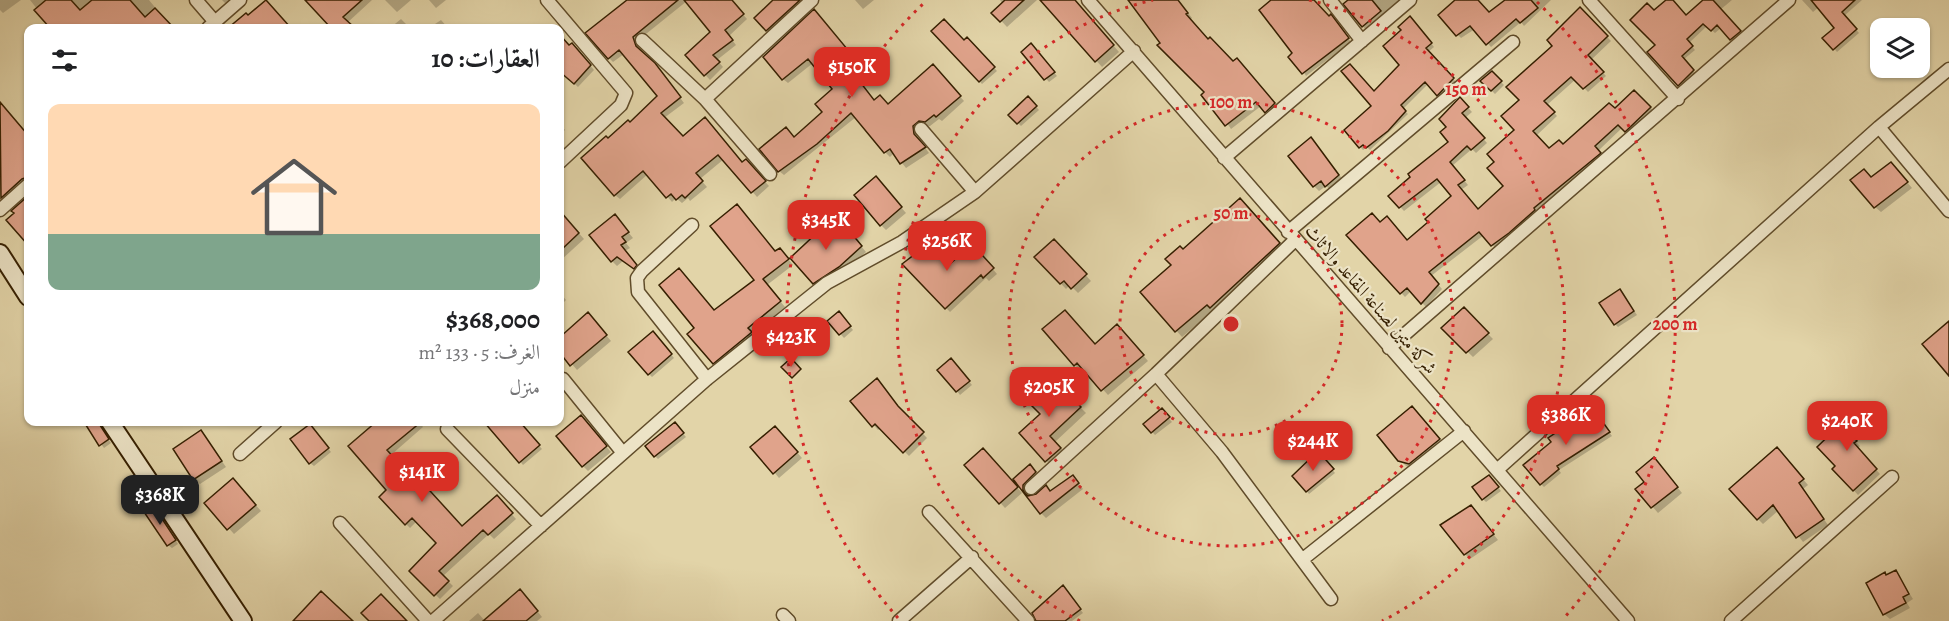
<!DOCTYPE html>
<html lang="ar">
<head>
<meta charset="utf-8">
<style>
  body { margin:0; font-family:Alegreya,Amiri,serif; background:#f2f2f2; color:#202124; direction:rtl; height:100vh; display:flex; flex-direction:column; font-size:22px; white-space:nowrap }
  * { box-sizing:border-box; margin:0 }
  p { font-size:20px; color:#757577 }
  .icon { flex:none; width:33px; height:33px; fill:none; stroke:currentColor; stroke-width:2; stroke-linecap:round; stroke-linejoin:round }
  .map { position:relative; flex:1; overflow:hidden; direction:ltr }
  .details { position:absolute; left:24px; top:24px; width:540px; height:402px; display:flex; flex-direction:column; background:#fff; border-radius:12px; box-shadow:0 2px 4px #0004; direction:rtl }
  .details>* { flex:none }
  .buttons { position:absolute; left:1870px; top:18px; display:grid; gap:12px }
  .buttons a { display:grid; place-items:center; width:60px; height:60px; border-radius:12px; background:#fff; box-shadow:0 2px 4px #0004; font-size:30px }
  .price { position:absolute; translate:-50% -51px; padding:0 14px; border-radius:12px; background:#d93025; color:#fff; font-size:20px; line-height:39px; filter:drop-shadow(0 2px 3px #0008) }
  .price::after { content:''; position:absolute; left:50%; top:36px; width:18px; height:14px; margin-left:-9px; background:inherit; clip-path:polygon(0 0,100% 0,50% 100%) }
  .price.selected { background:#222; color:#fff }
  ul { padding:0; list-style:none }
  li { display:grid; align-content:center; gap:12px; height:318px; padding:0 24px }
  li span { display:grid; place-items:center; height:186px; border-radius:12px; color:#555 }
  li>.icon { margin-inline-start:auto }
  span .icon { width:108px; height:108px; fill:#fffc; stroke-width:1 }
  li b { font-size:26px }
  h2 { display:flex; justify-content:space-between; align-items:center; height:72px; padding:0 24px; font-size:26px }
  .map>svg:first-child { display:block }
  .shadow { fill:#0003 }
  .building { fill:#e0a38b; stroke:#351f00; stroke-width:1.5 }
  .lines { fill:none; stroke-linecap:round; stroke-linejoin:round }
  .minor-casing { stroke:#604c2a; stroke-width:15 }
  .secondary-casing { stroke:#351f00; stroke-width:20 }
  .minor { stroke:#ece3c6; stroke-width:12 }
  .secondary { stroke:#ece3c6; stroke-width:16 }
  .ring { fill:none; stroke:#d62828; stroke-width:3; stroke-dasharray:3 6 }
  .labels { text-anchor:middle; stroke-width:4.5; stroke-linejoin:round; paint-order:stroke }
  .street-label { font-size:18px; fill:#351f00; stroke:#ece3c6 }
  .centre { fill:#d62828; stroke:#ece3c6; stroke-width:3 }
  .ring-label { font-size:18px; text-anchor:middle; font-weight:bold; fill:#d62828; stroke:#ece3c6; stroke-width:4.5; stroke-linejoin:round; paint-order:stroke }
</style>
</head>
<body>
<div class="map">
<svg width="1949" height="621" viewBox="0 0 1949 621">
  <rect width="100%" height="100%" fill="#e2d4a8"/>
  <filter id="stains"><feTurbulence type="fractalNoise" baseFrequency=".00333" numOctaves="4"/><feColorMatrix values="0 0 0 0 .2 0 0 0 0 .09 0 0 0 0 .02 0 0 0 .5 -.17"/></filter>
  <radialGradient id="worn" r=".72"><stop offset=".6" stop-color="#630" stop-opacity="0"/><stop offset="1" stop-color="#630" stop-opacity=".3"/></radialGradient>
  <path class="shadow" d="M0,0H21L3,13L0,10Z
    M30,0H149L172,28H52Z
    M222,0H233L227,5Z
    M307,0H372L347,23L353,28H333Z
    M385,0H411L397,12Z
    M429,0H446L436,8Z
    M629,0H730L747,19L729,36L736,45L717,60L723,67L710,80L687,55L712,32L687,1L636,42L639,49L659,70L684,103L664,118L683,138L742,164L746,161L769,186L757,197L724,159L700,179L707,187L690,201L688,198L682,203L676,198L672,202L648,174L620,199L615,195L608,140L630,124L659,96L624,54L613,62L609,58Z
    M775,0H805L770,33L756,18Z
    M855,0H874L863,9Z
    M1000,0H1037L1007,27L994,13L1003,4Z
    M1042,0H1074L1119,52L1102,67Z
    M1130,0H1178L1192,18L1190,20L1233,63L1241,64L1279,109L1270,116L1261,106L1231,129L1207,93L1162,43Z
    M1274,0H1313L1334,20L1351,42L1306,76L1294,54Z
    M1350,0H1402L1366,30L1345,4Z
    M1457,0H1477L1489,14L1507,0H1551L1524,26L1521,22L1491,47L1475,29L1461,38L1457,34Z
    M1668,0L1686,17L1706,0H1732L1720,10L1743,35L1734,42L1721,28L1715,33L1707,26L1689,43L1695,50L1683,60L1696,74L1681,88L1649,52L1657,45L1654,13Z
    M1802,0H1862L1844,16L1859,33L1837,52L1825,38L1836,28L1819,7L1813,12Z
    M266,2L288,28H231Z
    M1580,9L1611,41L1591,60L1606,76L1588,92L1576,79L1547,105L1557,116L1536,136L1549,150L1563,146L1615,110L1634,92L1654,111L1629,135L1622,128L1598,151L1604,157L1496,249L1484,235L1431,276L1442,289L1426,307L1411,291L1405,297L1348,235L1380,224L1407,242L1430,222L1453,196L1441,182L1404,211L1390,196L1450,142L1448,127L1460,99L1472,112L1465,118L1487,143L1476,153L1472,149L1452,166L1468,185L1461,190L1478,210L1506,186L1496,162L1516,130L1521,100Z
    M819,16L852,55L844,62L875,102L888,105L937,71L964,101L942,121L939,119L930,126L920,128L917,137L929,153L906,168L894,153L890,157L885,152L856,117L784,175L779,171L794,138L824,112L834,89L813,63L788,83L783,79Z
    M401,19L410,28H390Z
    M441,20L448,28H429Z
    M1413,21L1434,47L1428,52L1456,82L1440,98L1428,84L1403,109L1408,114L1370,150L1367,147L1363,150L1346,131L1373,106L1374,93L1401,65Z
    M934,31L964,42L967,39L997,71L982,84Z
    M560,37L569,47L576,49L594,70L578,87L564,74L560,79Z
    M1034,49L1057,76L1049,82L1023,52Z
    M1492,73L1504,85L1495,94L1482,81Z
    M1028,98L1039,110L1021,126L1010,115Z
    M0,104L28,136V183L7,203L0,196Z
    M560,124L565,130L560,134Z
    M1311,139L1344,181L1332,191L1326,186L1319,191L1314,186Z
    M1896,169L1912,188L1881,212L1875,207L1872,178Z
    M881,184L906,213L886,230L881,225Z
    M28,198V243L9,220L16,214L14,211Z
    M1246,206L1286,250L1182,337L1142,292L1173,265L1183,251Z
    M560,212L584,239L560,261Z
    M620,222L633,238L626,243L630,248L625,251L641,271L640,273L623,261L617,266L612,261Z
    M841,222L866,252L844,272L819,288L814,283Z
    M1054,241L1091,281L1078,293L1070,285L1066,289L1036,257Z
    M932,243L951,265L977,251L997,274L989,281L986,278L950,312L904,264Z
    M775,253L785,255L793,265L767,285L785,307L752,334L756,338L719,368L714,363L715,312L756,280Z
    M1620,290L1637,315L1618,327L1615,324Z
    M560,293L566,300L560,306Z
    M1464,310L1493,339L1473,357L1443,328Z
    M588,314L611,341L577,370L560,350V338Z
    M842,317L853,330L844,338L829,321Z
    M1044,330L1095,345L1122,331L1148,361L1108,395L1083,368L1080,370L1075,365Z
    M656,336L674,358L652,377L649,374Z
    M954,364L972,385L960,395L957,391Z
    M1052,379L1086,413L1055,442L1066,454L1052,467L1021,433L1042,414Z
    M852,401L902,412L927,438L909,456L881,428L878,430Z
    M1162,410L1172,422L1155,435L1145,424Z
    M1418,413L1444,445L1415,469L1406,466L1400,460Z
    M1597,415L1612,436L1559,470L1561,473L1544,487L1541,484L1571,428Z
    M1851,415L1865,431L1854,440L1860,446L1857,449L1880,474L1858,495L1834,469L1837,466Z
    M85,422H97L111,443L104,448Z
    M379,422H419L423,427L391,455L462,528L496,497L516,519L494,539L489,534L443,576L453,586L440,599L411,571L438,543L417,521L410,528L406,524L389,491L350,447Z
    M486,422H518L542,449L523,465Z
    M586,423L611,452L588,471L583,466Z
    M678,428L686,437L658,459L655,456Z
    M313,429L331,452L314,466L310,463Z
    M201,432L226,467L200,484L194,479Z
    M780,433L802,458L779,478L774,472Z
    M1318,453L1335,473L1309,494L1294,476Z
    M988,455L1022,493L1005,508L966,465Z
    M1782,455L1808,485L1803,489L1828,525L1803,542L1779,510L1763,524L1758,519Z
    M1659,465L1682,493L1658,513L1637,489Z
    M1034,471L1040,478L1028,490V496L1034,498L1077,482L1083,489L1046,518L1041,513L1015,479Z
    M1492,480L1501,491L1486,502L1483,499Z
    M238,485L261,511L234,534L206,503Z
    M156,510L178,544L172,548L168,545Z
    M1476,512L1498,540L1470,559L1465,554Z
    M1896,572L1913,599L1907,603L1910,608L1890,619L1884,614Z
    M1066,591L1083,613L1072,621H1037Z
    M526,597L542,617L537,621H485Z
    M478,613L485,621H469Z"/>
  <path class="building" d="M46,0H71L80,10L92,0H130L145,17L155,8L174,28H50L34,10Z
    M266,0L291,28H228L246,13L248,15Z
    M305,0H362L343,17L355,28H331Z
    M627,0H678L633,37L636,46L655,63L681,97L661,113L683,136L705,117L742,162L746,159L766,181L751,193L718,155L696,173L703,181L685,198L682,195L676,200L671,194L666,198L643,171L614,196L581,158L606,136L608,138L628,120L630,122L657,96L619,50L608,59L585,33Z
    M684,0H732L744,14L725,30L733,40L713,55L720,62L704,76L685,55L710,32Z
    M773,0H800L766,31L754,18Z
    M1005,0H1024L1000,22L991,13Z
    M1040,0H1075L1114,45L1095,62Z
    M1128,0H1178L1188,13L1186,14L1208,39L1210,37L1233,61L1237,58L1275,103L1265,113L1256,102L1225,126L1201,95L1204,92L1157,45L1160,43Z
    M1271,0H1314L1329,16L1331,14L1349,38L1302,74L1288,57L1292,53L1259,10Z
    M1348,0H1372L1381,11L1362,27L1343,4Z
    M1455,0H1478L1489,12L1505,0H1531L1538,8L1520,23L1516,19L1486,45L1470,26L1456,36L1438,15Z
    M1666,0H1673L1686,15L1703,0H1713L1741,31L1730,40L1717,25L1711,31L1703,24L1687,39L1693,46L1682,56L1694,70L1678,86L1647,52L1655,45L1630,20L1647,3L1654,10Z
    M1811,0H1855L1842,12L1857,29L1833,50L1822,38L1834,28Z
    M1580,7L1608,36L1588,55L1604,72L1583,89L1571,77L1544,101L1555,112L1533,131L1549,148L1559,140L1563,144L1609,103L1615,108L1634,90L1651,107L1625,132L1618,125L1595,146L1601,153L1534,208L1535,210L1509,233L1491,246L1479,232L1429,272L1439,284L1421,304L1407,288L1400,294L1346,235L1372,213L1380,222L1387,216L1407,240L1428,222L1425,219L1451,196L1437,179L1399,208L1388,196L1410,177L1408,174L1448,142L1440,132L1446,127L1439,119L1460,97L1469,107L1462,113L1485,138L1471,150L1467,146L1450,162L1465,180L1458,185L1478,209L1503,186L1487,168L1494,162L1487,154L1514,130L1501,116L1519,100L1506,87L1552,46L1547,40Z
    M814,9L848,50L840,56L874,100L880,95L888,104L933,64L961,96L936,117L934,115L925,122L919,121L913,126L914,134L926,147L900,164L890,149L884,153L851,113L817,144L778,172L759,149L786,127L794,137L822,112L815,104L832,89L808,59L782,80L763,57Z
    M1410,16L1432,43L1426,48L1454,78L1437,96L1425,82L1401,105L1406,111L1388,131L1366,148L1363,145L1359,148L1344,130L1371,106L1341,71L1350,64L1374,91L1399,65L1383,46L1401,30L1398,27Z
    M944,19L964,40L967,37L995,67L979,82L931,31Z
    M560,35L569,45L572,43L591,65L574,84L560,72Z
    M1031,43L1055,72L1044,80L1021,52Z
    M1492,71L1502,81L1491,91L1480,81Z
    M1028,96L1037,106L1017,124L1008,115Z
    M0,102L28,135V177L22,179L1,198Z
    M1311,137L1339,175L1325,187L1321,181L1313,187L1288,156Z
    M1891,162L1908,182L1874,208L1850,180L1864,169L1871,177Z
    M876,176L902,207L880,226L854,195Z
    M28,196V245L6,220L14,213L11,211Z
    M1240,198L1280,243L1210,308L1207,305L1175,332L1140,292L1171,265L1165,259L1180,246L1183,249Z
    M737,204L775,251L780,248L789,259L763,279L781,301L748,328L752,332L713,364L687,334L694,328L659,285L679,268L714,310L754,280L710,226Z
    M560,211L579,233L560,251Z
    M615,214L629,232L622,237L626,242L621,245L637,265L634,269L617,257L611,262L589,235Z
    M836,215L862,246L839,267L813,284L790,258Z
    M1054,239L1087,274L1071,289L1064,281L1060,284L1034,257Z
    M932,241L950,264L972,244L994,268L983,278L981,275L945,309L902,264Z
    M1620,289L1634,311L1614,325L1599,303Z
    M1464,307L1489,333L1466,353L1441,328Z
    M1065,310L1095,344L1117,324L1144,355L1101,391L1077,363L1074,366L1042,329Z
    M839,311L851,326L839,335L827,321Z
    M588,312L607,335L570,366L560,353V337Z
    M1949,321V376L1922,344Z
    M653,331L672,354L648,375L628,352Z
    M791,358L801,369L792,378L781,367Z
    M951,358L970,381L956,392L937,370Z
    M1052,377L1081,407L1050,436L1061,448L1045,462L1019,433L1040,414L1027,401Z
    M877,378L898,406L924,432L903,453L875,424L872,427L850,401Z
    M1412,406L1440,439L1409,464L1398,461L1377,435Z
    M1162,408L1170,417L1151,433L1143,424Z
    M1847,408L1862,426L1851,435L1857,441L1854,443L1877,469L1853,491L1832,469L1835,466L1817,447L1842,423L1837,417Z
    M1594,410L1610,432L1557,466L1559,469L1540,485L1523,465L1551,442L1548,438L1569,424L1571,427Z
    M581,415L607,446L582,467L556,436Z
    M84,422H98L109,439L99,446Z
    M376,422H421L387,450L408,473L411,470L462,526L497,495L513,513L488,535L483,530L439,571L449,581L434,596L409,571L436,543L412,518L405,525L379,497L386,490L348,446Z
    M484,422H520L540,445L519,463Z
    M675,422L684,433L654,457L645,446Z
    M310,424L329,448L309,464L290,439Z
    M775,426L798,452L773,474L750,447Z
    M201,430L222,461L193,480L173,449Z
    M1777,447L1804,479L1799,483L1824,519L1796,538L1773,505L1757,520L1729,489Z
    M983,448L1018,487L999,504L964,465Z
    M1318,451L1334,469L1306,492L1292,476Z
    M1654,457L1678,487L1651,508L1635,489L1644,482L1636,472Z
    M1030,464L1036,472L1023,485V490L1028,496L1036,494L1046,485L1050,491L1073,475L1079,483L1040,514L1013,479Z
    M1489,475L1499,487L1482,500L1472,487Z
    M233,478L256,505L227,530L204,503Z
    M153,505L176,540L167,546L144,512Z
    M1471,505L1494,534L1464,555L1440,525Z
    M1896,570L1909,594L1903,597L1906,603L1883,615L1866,583L1885,572L1886,575Z
    M1063,585L1081,609L1065,621H1036L1032,613Z
    M520,589L538,611L526,621H483Z
    M321,591L353,621H293Z
    M381,594L407,621H369L361,613Z"/>
  <g class="lines">
    <g class="minor-casing">
      <path id="minor" d="M196,0L215,22
        M547,0L626,93L621,105L560,162
        M1088,0L1628,621
        M1330,0L1362,41
        M1589,0L1678,99
        M208,28L240,0
        M642,40L705,99L812,0
        M705,99L770,174
        M1879,127L1949,211
        M921,129L975,192
        M1224,158L1410,0
        M0,210L28,185
        M692,225L642,271L637,278L638,292L707,379
        M1288,232L1513,42
        M1389,348L1789,0
        M1156,374L1222,452L1331,599
        M563,379L623,453
        M447,429L541,526
        M240,454L276,422
        M1497,470L1879,127L1949,69
        M1031,488L1156,374L1295,240
        M929,512L1028,621
        M340,523L428,621
        M1303,559L1464,431
        M783,615L789,621
        M433,621L707,379L827,283L902,242L975,192L1134,51
        M899,621L972,557
        M1731,621L1892,477"/>
    </g>
    <g class="secondary-casing">
      <path id="secondary" d="M0,253L28,297
        M110,422L243,621"/>
    </g>
    <use href="#minor" class="minor"/>
    <use href="#secondary" class="secondary"/>
  </g>
  <g class="ring">
    <circle cx="1231" cy="324" r="111"/>
    <circle cx="1231" cy="324" r="222"/>
    <path d="M1080 621A333 333 0 0 1 1153 0M1309 0A333 333 0 0 1 1382 621"/>
    <path d="M898 618A444 444 0 0 1 925 2M1537 2A444 444 0 0 1 1564 618"/>
  </g>
  <g class="labels">
    <g class="street-label">
      <text transform="translate(1371 299) rotate(49)" y="6">شركة متين لصناعة المقاعد والاثاث</text>
    </g>
  </g>
  <circle cx="1231" cy="324" r="9" class="centre"/>
  <g class="ring-label">
    <text x="1466" y="95">150 m</text>
    <text x="1231" y="108">100 m</text>
    <text x="1231" y="219">50 m</text>
    <text x="1675" y="330">200 m</text>
  </g>
  <rect width="100%" height="100%" filter="url(#stains)"/>
  <rect width="100%" height="100%" fill="url(#worn)"/>
</svg>
<div class="buttons">
<a><svg class="icon" aria-label="layers" viewBox="0 0 24 24"><path d="M12 4l9 5-9 5-9-5zM3 14l9 5 9-5"/></svg></a>
</div>
<b class="price" style="left:852px;top:98px">$150K</b>
<b class="price" style="left:826px;top:251px">$345K</b>
<b class="price" style="left:947px;top:272px">$256K</b>
<b class="price" style="left:791px;top:368px">$423K</b>
<b class="price" style="left:1049px;top:418px">$205K</b>
<b class="price" style="left:1566px;top:446px">$386K</b>
<b class="price" style="left:1847px;top:452px">$240K</b>
<b class="price" style="left:1313px;top:472px">$244K</b>
<b class="price" style="left:422px;top:503px">$141K</b>
<b class="price selected" style="left:160px;top:526px">$368K</b>
<section class="details">
<h2>العقارات: 10<svg class="icon" aria-label="filters" viewBox="0 0 24 24"><path d="M4 7h16M4 17h16"/><circle cx="9" cy="7" r="2"/><circle cx="15" cy="17" r="2"/></svg></h2>
<ul>
<li><span style="background:linear-gradient(#ffd9b3 70%,#7fa58c 0)"><svg class="icon" aria-label="home" viewBox="0 0 24 24"><path d="M3 11l9-7 9 7M6 9v11h12V9"/></svg></span><div><b>$368,000</b><p>الغرف: 5 · 133 m²</p><p>منزل</p></div></li>
</ul>
</section>
</div>
</body>
</html>
